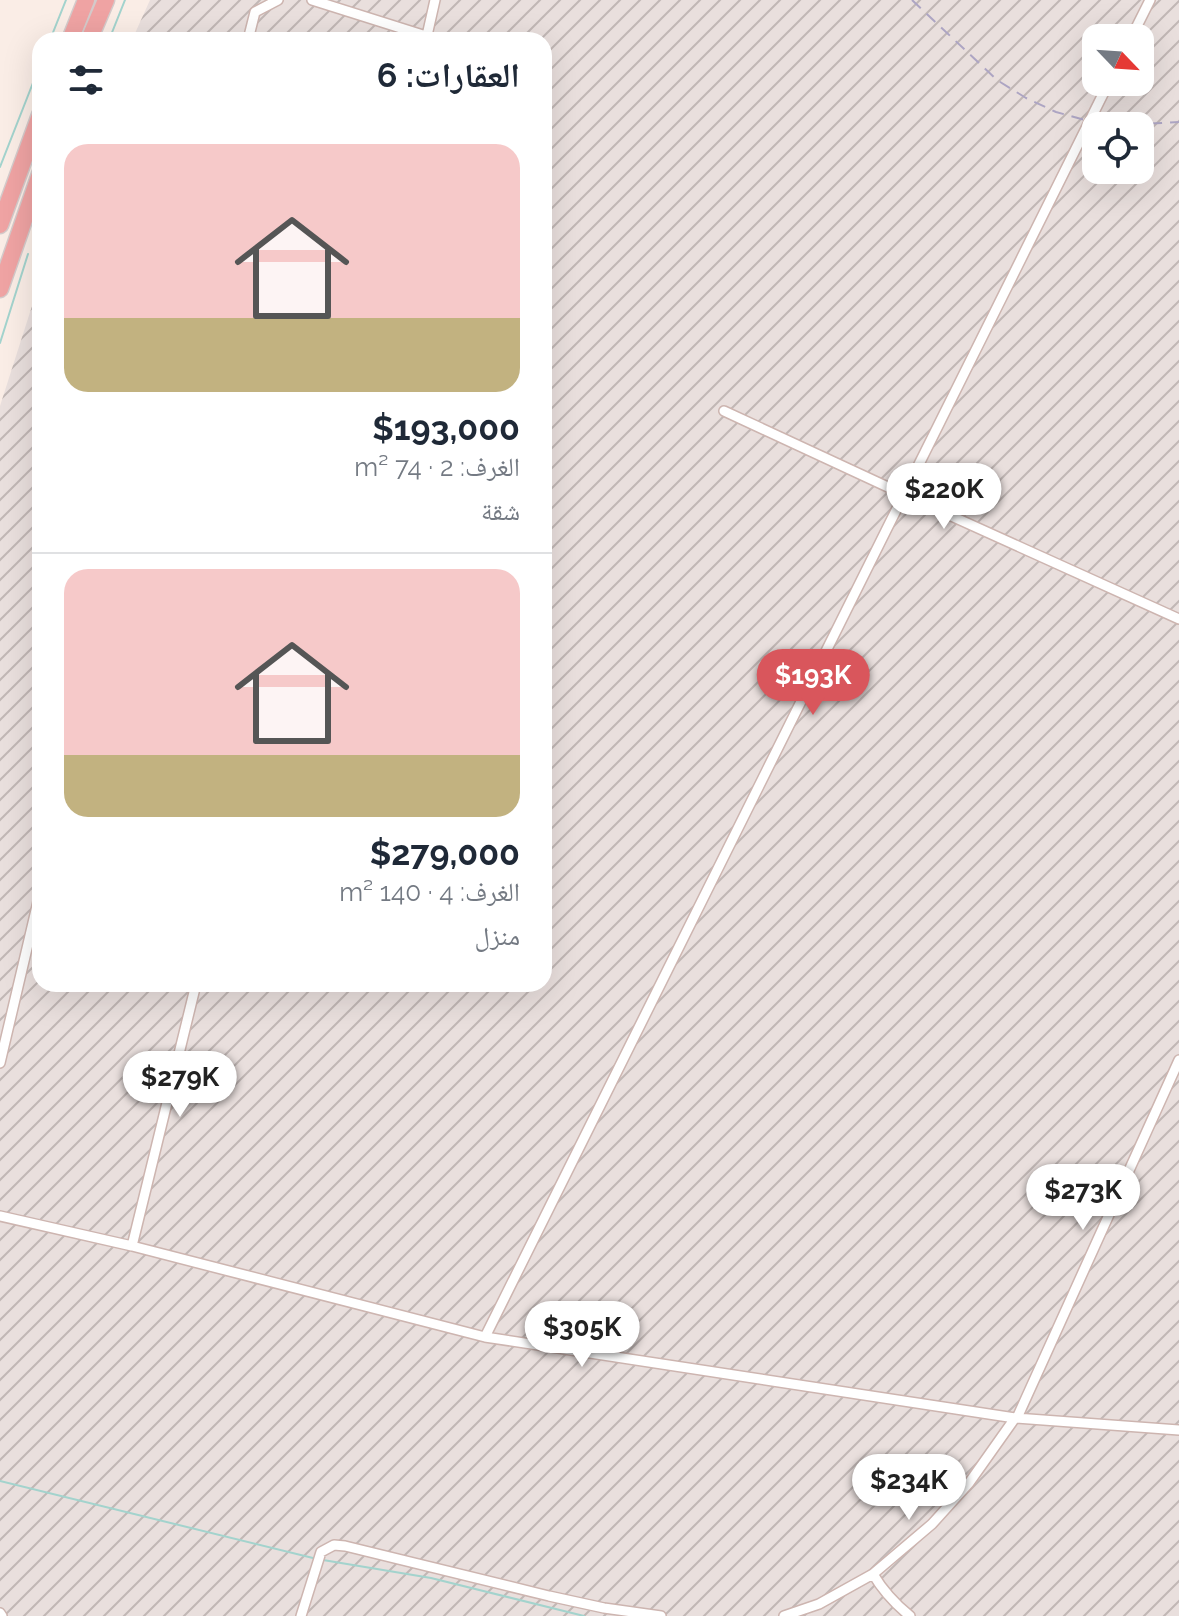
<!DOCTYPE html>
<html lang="ar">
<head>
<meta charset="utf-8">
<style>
  body { margin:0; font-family:Raleway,"Noto Naskh Arabic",sans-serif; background:#f6f6f7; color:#1f2937; direction:rtl; height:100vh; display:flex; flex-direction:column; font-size:30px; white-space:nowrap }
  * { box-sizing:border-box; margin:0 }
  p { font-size:26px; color:#747a83 }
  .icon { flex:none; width:44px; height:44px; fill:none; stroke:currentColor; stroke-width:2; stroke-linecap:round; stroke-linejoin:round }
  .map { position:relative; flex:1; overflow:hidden; direction:ltr }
  .details { position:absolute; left:32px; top:32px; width:520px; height:960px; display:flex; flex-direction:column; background:#fff; border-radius:24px; box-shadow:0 8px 32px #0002; direction:rtl }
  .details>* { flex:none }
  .needle { width:52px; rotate:115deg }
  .tools { position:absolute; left:1082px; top:24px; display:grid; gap:16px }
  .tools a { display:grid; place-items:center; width:72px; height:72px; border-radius:16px; background:#fff; box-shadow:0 8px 32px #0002; font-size:40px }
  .price { position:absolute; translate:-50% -68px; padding:0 18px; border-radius:28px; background:#fff; color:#222; font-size:26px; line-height:52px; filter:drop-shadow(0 2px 4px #0008) }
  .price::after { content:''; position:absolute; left:50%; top:48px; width:24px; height:18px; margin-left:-12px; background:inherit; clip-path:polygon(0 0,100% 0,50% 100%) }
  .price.selected { background:#d9565c; color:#fff }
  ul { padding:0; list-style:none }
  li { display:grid; align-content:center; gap:16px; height:424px; padding:0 32px }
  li+li { border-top:2px solid #e0e1e3 }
  li span { display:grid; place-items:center; height:248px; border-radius:24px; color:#555 }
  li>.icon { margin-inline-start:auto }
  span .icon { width:144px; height:144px; fill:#fffc; stroke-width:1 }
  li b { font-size:34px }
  h2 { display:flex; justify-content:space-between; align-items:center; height:96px; padding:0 32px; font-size:34px }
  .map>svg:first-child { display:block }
  .industrial { fill:url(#industrial-furrows); fill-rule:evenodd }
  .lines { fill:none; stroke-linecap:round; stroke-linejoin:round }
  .stream { stroke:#a3d3cd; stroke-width:2 }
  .minor-casing { stroke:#cdb5b0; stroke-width:12 }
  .motorway-casing { stroke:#d4caca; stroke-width:19 }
  .minor { stroke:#fff; stroke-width:9 }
  .motorway { stroke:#efa3a3; stroke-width:16 }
  .rail { stroke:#ada5c3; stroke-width:2; stroke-dasharray:12 8; stroke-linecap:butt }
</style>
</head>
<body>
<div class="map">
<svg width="1179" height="1616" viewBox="0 0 1179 1616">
  <defs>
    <pattern id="industrial-furrows" width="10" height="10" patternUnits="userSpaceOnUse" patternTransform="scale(2)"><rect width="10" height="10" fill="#e9dfdd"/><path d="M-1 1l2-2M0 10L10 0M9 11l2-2" fill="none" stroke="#c1b7b5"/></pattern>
  </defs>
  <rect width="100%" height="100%" fill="#faede6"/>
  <path class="industrial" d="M150,0H1179V1616H0V406L40,281V984H544V40H132ZM1096,38H1140V82H1096ZM1096,126H1140V170H1096Z"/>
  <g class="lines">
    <path class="stream" d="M50,40L66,0
      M109,40L125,0
      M0,167L40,65
      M37,230L40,221
      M0,343L28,254
      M0,1481L317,1559
      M323,1560L431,1578L584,1616"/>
    <g class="minor-casing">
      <path id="minor" d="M312,0L426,36
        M1131,38L1150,0
        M248,40L255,12L278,0
        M426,40L435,0
        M724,411L905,495L1179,619
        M0,1063L40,893
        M0,1216L132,1246L485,1337L1015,1418L1179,1430
        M132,1246L196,984
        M485,1337L1109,82
        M1017,1418L1179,1060
        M0,1613L2,1616
        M301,1616L321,1552L334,1545L345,1546L549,1596L604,1608L661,1616
        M784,1616L819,1604L873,1574
        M910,1616C894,1603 883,1591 873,1574L932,1524L969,1483L1015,1418"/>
    </g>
    <g class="motorway-casing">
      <path id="motorway" d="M70,40L86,0
        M89,40L106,0
        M0,225L40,115
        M0,289L40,174"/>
    </g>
    <use href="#minor" class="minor"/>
    <use href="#motorway" class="motorway"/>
    <path class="rail" d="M912,0L997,80L1026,98L1056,112L1107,126L1179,122"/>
  </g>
</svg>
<div class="tools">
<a><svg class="needle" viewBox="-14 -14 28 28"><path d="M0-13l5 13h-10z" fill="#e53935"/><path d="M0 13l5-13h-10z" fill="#747a83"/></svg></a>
<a><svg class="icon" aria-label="locate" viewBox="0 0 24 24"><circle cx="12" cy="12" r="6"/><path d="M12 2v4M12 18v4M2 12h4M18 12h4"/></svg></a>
</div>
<b class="price" style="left:944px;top:531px">$220K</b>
<b class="price selected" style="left:813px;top:717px">$193K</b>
<b class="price" style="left:180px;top:1119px">$279K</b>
<b class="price" style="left:1083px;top:1232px">$273K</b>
<b class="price" style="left:582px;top:1369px">$305K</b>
<b class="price" style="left:909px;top:1522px">$234K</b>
<section class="details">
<h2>العقارات: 6<svg class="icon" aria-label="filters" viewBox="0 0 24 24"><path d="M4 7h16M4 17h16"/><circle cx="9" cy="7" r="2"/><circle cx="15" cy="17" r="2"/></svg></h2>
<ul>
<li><span style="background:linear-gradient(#f6c9c9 70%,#c2b280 0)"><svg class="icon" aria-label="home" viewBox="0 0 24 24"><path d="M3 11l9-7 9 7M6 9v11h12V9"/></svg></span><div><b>$193,000</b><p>الغرف: 2 · 74 m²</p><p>شقة</p></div></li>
<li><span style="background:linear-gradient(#f6c9c9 75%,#c2b280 0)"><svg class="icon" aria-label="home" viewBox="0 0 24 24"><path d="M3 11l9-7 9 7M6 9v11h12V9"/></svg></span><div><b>$279,000</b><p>الغرف: 4 · 140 m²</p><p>منزل</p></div></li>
</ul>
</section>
</div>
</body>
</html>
